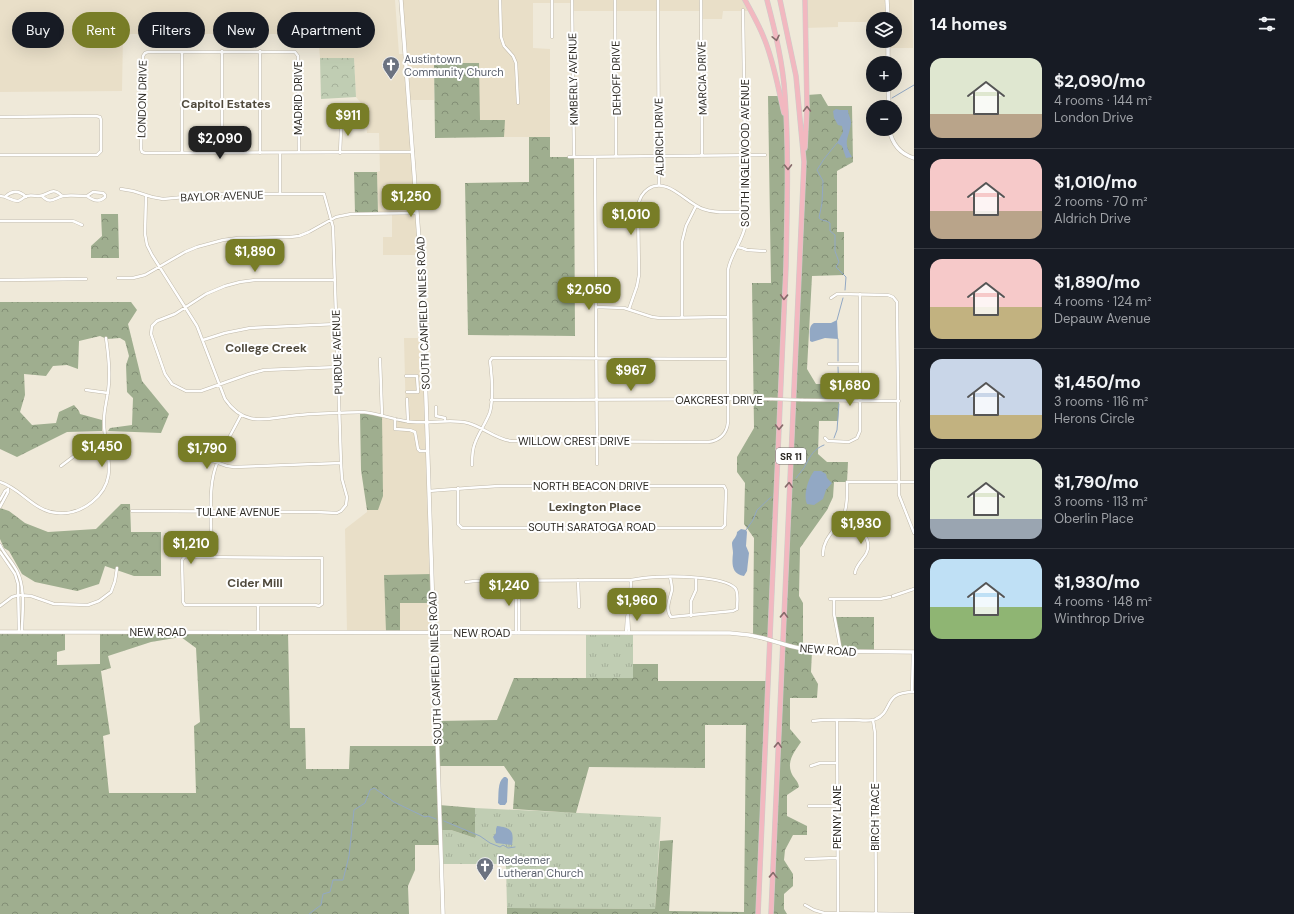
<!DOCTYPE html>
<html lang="en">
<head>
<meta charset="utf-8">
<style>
  body { margin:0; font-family:"DM Sans",sans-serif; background:#20242c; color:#f1f3f6; height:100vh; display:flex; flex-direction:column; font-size:15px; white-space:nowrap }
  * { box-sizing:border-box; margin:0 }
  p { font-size:13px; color:#9ea1a6 }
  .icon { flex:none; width:22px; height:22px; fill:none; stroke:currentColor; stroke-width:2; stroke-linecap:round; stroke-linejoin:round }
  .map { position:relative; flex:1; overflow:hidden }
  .drawer { display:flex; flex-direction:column; background:#171b24; width:380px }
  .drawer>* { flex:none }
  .hud { position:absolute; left:12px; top:12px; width:380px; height:36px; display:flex; gap:8px }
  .controls { position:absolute; left:866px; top:12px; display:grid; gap:8px }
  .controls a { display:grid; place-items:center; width:36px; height:36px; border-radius:50%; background:#171b24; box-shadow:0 4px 16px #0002; font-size:20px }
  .price { position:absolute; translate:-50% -34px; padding:0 9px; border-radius:8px; background:#787d27; color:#fff; font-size:13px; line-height:26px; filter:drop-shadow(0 1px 2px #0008) }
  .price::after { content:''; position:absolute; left:50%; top:24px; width:12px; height:9px; margin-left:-6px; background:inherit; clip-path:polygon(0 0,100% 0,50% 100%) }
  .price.current { background:#222; color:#fff }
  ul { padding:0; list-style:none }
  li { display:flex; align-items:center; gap:12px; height:100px; padding:0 16px }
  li+li { border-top:1px solid #363941 }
  li span { display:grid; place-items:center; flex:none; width:112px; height:80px; border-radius:12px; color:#555 }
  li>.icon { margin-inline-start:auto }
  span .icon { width:48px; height:48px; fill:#fffc; stroke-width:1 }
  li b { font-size:17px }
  h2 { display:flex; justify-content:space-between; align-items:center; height:48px; padding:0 16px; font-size:17px }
  .chip { padding:0 14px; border-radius:18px; background:#171b24; box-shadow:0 4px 16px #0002; font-size:14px; line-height:36px }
  .chip.current { background:#787d27; color:#fff }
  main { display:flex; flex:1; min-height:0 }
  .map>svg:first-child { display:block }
  .built { fill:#e9dfc8 }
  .grass { fill:url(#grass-tufts) }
  .forest { fill:url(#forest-crowns); fill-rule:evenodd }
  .park { fill:url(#park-crowns) }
  .water { fill:#92a8c4 }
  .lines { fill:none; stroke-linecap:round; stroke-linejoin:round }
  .stream { stroke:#92a8c4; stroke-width:1 }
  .street-casing { stroke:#c1baab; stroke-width:3.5 }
  .secondary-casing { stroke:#c1baab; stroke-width:4.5 }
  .highway-casing { stroke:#cdccca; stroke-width:5.5 }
  .street { stroke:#fff; stroke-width:2.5 }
  .secondary { stroke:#fff; stroke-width:3.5 }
  .highway { stroke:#f2b8c0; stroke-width:4.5 }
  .street-bridge-casing { stroke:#c1baab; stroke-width:3.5; stroke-linecap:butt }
  .secondary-bridge-casing { stroke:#c1baab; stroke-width:4.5; stroke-linecap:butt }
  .street-bridge { stroke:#fff; stroke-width:2.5 }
  .secondary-bridge { stroke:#fff; stroke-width:3.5 }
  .oneway { stroke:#866a6a }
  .labels { text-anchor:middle; stroke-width:4; stroke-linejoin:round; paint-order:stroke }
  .shield { fill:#fff; stroke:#6c6a66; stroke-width:1 }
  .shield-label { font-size:10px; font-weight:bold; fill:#2d2a24 }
  .worship-label { font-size:11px; fill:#5b616d; stroke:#fff; text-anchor:start }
  .street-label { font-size:11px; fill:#2d2a24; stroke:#fff }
  .neighbourhood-label { font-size:12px; font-weight:bold; fill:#504a3d; stroke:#fff }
</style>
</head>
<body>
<main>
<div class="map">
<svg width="914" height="914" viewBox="0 0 914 914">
  <defs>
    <pattern id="grass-tufts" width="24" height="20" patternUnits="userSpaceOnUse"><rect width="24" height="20" fill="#c0cdb3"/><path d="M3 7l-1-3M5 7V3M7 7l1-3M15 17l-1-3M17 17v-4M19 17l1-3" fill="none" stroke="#a5b09a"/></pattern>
    <pattern id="forest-crowns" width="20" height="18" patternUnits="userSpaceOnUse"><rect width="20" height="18" fill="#9fae8f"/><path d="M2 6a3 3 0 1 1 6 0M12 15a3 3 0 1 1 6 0" fill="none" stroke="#828e75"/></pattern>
    <pattern id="park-crowns" width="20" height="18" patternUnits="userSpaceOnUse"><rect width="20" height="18" fill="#c0cdb3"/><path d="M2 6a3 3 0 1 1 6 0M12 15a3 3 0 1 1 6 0" fill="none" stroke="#a5b09a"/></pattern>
  </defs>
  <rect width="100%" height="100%" fill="#efe9d9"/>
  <path class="built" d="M0,0H395L399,54H405L401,0H745L751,11H723L722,19H701V11H573L572,3H533V48L550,49V137H504V120H480L434,63V100H409L421,255H383V237H392V214L378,213L377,172L380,171L379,133H367L365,108L356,97L354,58H320L318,34H123L122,91L0,92Z
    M805,0H912L913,48H888V41H895V19H873V22H838V27L805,28Z
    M404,338H424L435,632H347L345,529L367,512V510H378L382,415L406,421Z"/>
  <path class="grass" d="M586,633H633V678H586Z
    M475,808L661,817L655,909L507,908L506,864H441L440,830H451L475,838Z"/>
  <path class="forest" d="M434,63H479L480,120H505L504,137L435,138Z
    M821,94L828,106H852L853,162L837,171V232H844V275L812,276L807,369L816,384H839V404L838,421H819L818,454L827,462H848L847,482H834L833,497L827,510L800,548L799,596L803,603V649L812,651L811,672L818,684L817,698H790V729L801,742C795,751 787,760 791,772C793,778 798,780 799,787L787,795V816L807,826V835H793L785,850L784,860L793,874V886L784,894V909L787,914H771L807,95Z
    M768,96H780L786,125L788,172L770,640L753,636L754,538L744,524L745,483L737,472V457L754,428L752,283H771Z
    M529,137H550V157H574L575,336L468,335L465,183L529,182Z
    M354,172H377L378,213H355Z
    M101,214H118L119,258H91V246L102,236Z
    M0,302H131L137,310L128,324L142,381L169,414L161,433L108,431L110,428L132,425L133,398L127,392L126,365L129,356L125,341L120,338L107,339L100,336L79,341L78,369L67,365L53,366L46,376L24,374L25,395L20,412L32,425L56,423L59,412L74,405L79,411L80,414L102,420V431L67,432L17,457L0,449Z
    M360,412L382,415L383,496L378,510H367L361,470Z
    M121,504H130L131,532H161V576H134L105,566L99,584L77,591L35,582L22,574L9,551L4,548L0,539V508L9,511L25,523L48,532L96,529Z
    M432,574L433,603H400V632H386L384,575Z
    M835,617H874V652H841Z
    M0,632H65V650L57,652V665L100,664V632H288L290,728H305L306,769H349L350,746H437V721L497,720L514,678H633V664H658V681H768L758,914H507V908L655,909L660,841L673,840L669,911L744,912L746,725H705V768L589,767L576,813L513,809L515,782L504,766H438L439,805L475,808V838L451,830H440L441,845H415V870L408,886L409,914H0ZM181,637L196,648L200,722L194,726L196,793H109L103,736L110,734L101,671L111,668L108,656L151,642Z"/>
  <path class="park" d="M320,58H354L356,97L321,99Z"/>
  <path class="water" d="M836,109L840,110H848C848,115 851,118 851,123C849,139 842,141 852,157L846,158L842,146L837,143L843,132L842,126L838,125L834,118L833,111Z
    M837,320L838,339L825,338L812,342L810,341C810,335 808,326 814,323H831Z
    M814,471H821L826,474L827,478L832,483L826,490L823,499L814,505L807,504C803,495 808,479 814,471Z
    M741,529L746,530L747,532L746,546L749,553L747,571L744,576C731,574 732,563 733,553C733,550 732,547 732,543C733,539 737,537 737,532Z
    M504,777H506L508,779L507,802L505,805H500L498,803C499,795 497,782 504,777Z
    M497,826C512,828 514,831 512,845L496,843L493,837L496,833V829Z"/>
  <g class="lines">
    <path class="stream" d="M892,98L914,85
      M881,102L885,101
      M837,143L824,159L817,170L823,181L822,203L819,218C821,221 827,220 830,223V231L835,235V251L839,262L836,267L846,277L845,290
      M837,320L843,298
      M838,339V361
      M838,367L839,396
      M834,438L837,430L839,404
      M796,478C799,474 804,469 806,464C811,455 814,449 824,445
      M746,530L753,520L757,510L771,497
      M444,821L480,836L490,843L500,847L503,845L508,848L515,847
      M309,914L321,905L323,894L330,892L333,880H343L349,856L354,810L365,803L370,790L374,788L394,802L425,817L428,816L436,819"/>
    <g class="street-casing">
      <path id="street" d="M500,0L501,37L504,46L513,56L516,63L518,103
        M552,0V37
        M572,0L574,157
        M615,0L616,157
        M658,0L659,185
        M701,0L702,156
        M222,51V153
        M260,51V153
        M182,52V153
        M0,117L96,116L100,117L101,120V151L97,155H0
        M299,152L298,56L295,52H148L145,53L143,56L141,149L142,152L145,153L413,152
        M280,153V194
        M340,153L341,130L342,121
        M569,157L765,155
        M595,157L597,464
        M121,189L133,191L152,197L163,199L217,194H324L333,227L341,463L342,479L347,497L346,505L341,511L337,513L316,512L132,511
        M93,192L103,193L105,195V197C99,203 92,200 87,196Z
        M146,195L145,234L147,245L152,255L197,326L225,399C246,430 270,417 300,415C321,413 341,413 362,412C379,413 395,421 413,422C431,424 451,418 468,423C483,427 495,439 511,441L708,442C719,441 727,434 728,422V270C731,253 744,240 746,222L743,10
        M0,196C7,196 11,201 18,201C22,200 23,197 27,196C30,195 35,196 39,196C49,195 52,186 62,196
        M6,196C12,191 19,190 26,197
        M42,196C51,205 54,198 63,196C70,195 79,196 87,196
        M0,221H73L82,225
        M737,247L742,248L747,250L765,251
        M118,278H133L145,275L185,252L197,247L223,240L238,238L290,237L299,236L309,232L336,217L351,214L417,213
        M0,280L86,279
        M335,280H255L240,282L225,286L206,294L175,314L157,321L152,326L151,334L165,374L172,384L186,391H201L249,374L264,370L338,367
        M831,298L837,294L888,295L893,297L897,302L899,495L914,533
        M596,307L624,308L652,317L660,318L727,317
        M629,309L637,286L639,275L638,207C639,199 642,193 648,189C667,176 686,203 703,209C717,214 732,212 746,212
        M682,317V242L686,226L696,206
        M203,340L225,333L250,328L337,324
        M380,359L382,415
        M829,364H860
        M406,376H417L418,392H407
        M86,390L108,393
        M407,399L408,422
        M491,400L771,399
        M802,400L899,401
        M436,407V416L445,418V421
        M395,419V429L410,430L415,432L418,449L420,451H428
        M825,438L828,441L849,442L857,438L860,431V294
        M196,455L227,466L234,467L341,463
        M472,465C472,458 472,450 475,443C479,432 486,423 490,412C494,396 492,377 490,361L492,358L728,359
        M61,466L86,447L107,443
        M0,482C22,489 34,512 58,513C70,514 82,510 92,502C122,478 103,450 104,420C104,407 109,394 109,380C110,366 108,352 106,338
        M429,491C453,489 477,487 501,486H724L726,490L725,525L722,528H462L458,524V488
        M0,500L5,491L8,489
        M0,507L8,492V489
        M842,518C854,525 875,537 866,554C862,561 856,565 855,573
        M211,534C211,512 209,489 215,469C221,450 232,433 241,415
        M0,545C4,554 12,561 17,571C26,589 22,613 22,632
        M0,552L15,574L18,584L19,632
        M823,555C822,538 838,528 844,514C848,504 847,493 847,482H914
        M185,556L189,557L322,558V604L319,606L315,605H185L183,602L182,560Z
        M578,580L579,607
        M516,581V633
        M519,581V633
        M466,582L475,581L631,580C639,579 647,577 656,577C673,576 723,576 735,588C739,592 737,603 737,609L733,611L671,617C665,609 670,599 672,590C672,586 671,581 670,577
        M893,596L914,589
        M830,599H880L890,597
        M834,599V614L841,651
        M258,605V632
        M0,606L12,597L19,595L31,596L54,604L88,605L99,601L111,592L115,581L117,568
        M628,614L629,633
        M691,616V601L696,590V578
        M626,633L627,618L630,604L631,580
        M912,692L913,652
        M837,720L838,914
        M873,720L875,733L876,914
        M813,721C827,719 840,720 854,720C860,720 870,722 876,719C894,711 882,692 914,692
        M811,766L820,763H837
        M809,806H837
        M806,859L837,858
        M805,905L814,910L824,913L914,914"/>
    </g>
    <g class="secondary-casing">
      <path id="secondary" d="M401,0L422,279L443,914
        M887,0L888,19
        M888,41V63
        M888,85L889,107
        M889,129C892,143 900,154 914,158
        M0,632L730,633L749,635L763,638
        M790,646L803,649L820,651L914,652"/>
    </g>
    <g class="highway-casing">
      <path id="highway" d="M745,0C752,13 759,25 764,38C774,62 778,88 784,113
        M805,0L807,107L805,148
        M758,914L786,266C787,209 789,152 785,96C783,63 775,31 767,0
        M771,914L804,162L796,76L780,0"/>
    </g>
    <use href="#street" class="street"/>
    <use href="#secondary" class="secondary"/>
    <use href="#highway" class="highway"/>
    <g class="street-bridge-casing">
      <path id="street-bridge" d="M771,399L802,400"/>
    </g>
    <g class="secondary-bridge-casing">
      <path id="secondary-bridge" d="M763,638L790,646"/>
    </g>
    <use href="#street-bridge" class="street-bridge"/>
    <use href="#secondary-bridge" class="secondary-bridge"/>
  </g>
  <defs><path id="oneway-chevron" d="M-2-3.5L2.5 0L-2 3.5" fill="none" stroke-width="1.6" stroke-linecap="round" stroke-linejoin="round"/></defs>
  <g class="oneway">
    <use href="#oneway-chevron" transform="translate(776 38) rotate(78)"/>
    <use href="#oneway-chevron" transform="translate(807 109) rotate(-90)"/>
    <use href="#oneway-chevron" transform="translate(788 167) rotate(89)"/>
    <use href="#oneway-chevron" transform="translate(784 297) rotate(92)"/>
    <use href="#oneway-chevron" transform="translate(779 427) rotate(92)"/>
    <use href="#oneway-chevron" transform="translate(789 485) rotate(-88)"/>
    <use href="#oneway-chevron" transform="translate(784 615) rotate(-88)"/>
    <use href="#oneway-chevron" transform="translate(778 745) rotate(-88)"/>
    <use href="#oneway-chevron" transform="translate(773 875) rotate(-88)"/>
  </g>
  <defs>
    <g id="church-pin" transform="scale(0.9)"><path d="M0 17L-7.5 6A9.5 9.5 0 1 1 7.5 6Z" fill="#6b7280" stroke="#fff"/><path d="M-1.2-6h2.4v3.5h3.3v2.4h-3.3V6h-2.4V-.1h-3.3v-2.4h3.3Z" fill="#fff"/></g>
  </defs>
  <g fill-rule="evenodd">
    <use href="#church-pin" x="391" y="65"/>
    <use href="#church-pin" x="485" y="866"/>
  </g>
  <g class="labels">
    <rect class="shield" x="776" y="448" width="30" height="16" rx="3"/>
    <g class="shield-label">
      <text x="791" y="460">SR 11</text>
    </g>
    <g class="worship-label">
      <text x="404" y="63">Austintown<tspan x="404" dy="13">Community Church</tspan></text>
      <text x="498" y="864">Redeemer<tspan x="498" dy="13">Lutheran Church</tspan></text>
    </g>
    <g class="street-label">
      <text transform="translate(616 78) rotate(-91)" y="4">DEHOFF DRIVE</text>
      <text transform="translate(702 78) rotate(-91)" y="4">MARCIA DRIVE</text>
      <text transform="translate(573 79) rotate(-91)" y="4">KIMBERLY AVENUE</text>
      <text transform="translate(298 98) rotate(-90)" y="4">MADRID DRIVE</text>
      <text transform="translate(142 99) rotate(-89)" y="4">LONDON DRIVE</text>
      <text transform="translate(659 137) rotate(-91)" y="4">ALDRICH DRIVE</text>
      <text transform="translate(745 153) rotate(-90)" y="4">SOUTH INGLEWOOD AVENUE</text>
      <text transform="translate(222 196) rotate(-2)" y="4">BAYLOR AVENUE</text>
      <text transform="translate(423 313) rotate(-92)" y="4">SOUTH CANFIELD NILES ROAD</text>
      <text transform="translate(337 352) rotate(-92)" y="4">PURDUE AVENUE</text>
      <text x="719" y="404">OAKCREST DRIVE</text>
      <text x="574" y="445">WILLOW CREST DRIVE</text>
      <text x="591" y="490">NORTH BEACON DRIVE</text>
      <text x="238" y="516">TULANE AVENUE</text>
      <text x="592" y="531">SOUTH SARATOGA ROAD</text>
      <text x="158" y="636">NEW ROAD</text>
      <text x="482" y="637">NEW ROAD</text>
      <text transform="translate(828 650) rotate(4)" y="4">NEW ROAD</text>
      <text transform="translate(435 668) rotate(-92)" y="4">SOUTH CANFIELD NILES ROAD</text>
      <text transform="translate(837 817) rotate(-90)" y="4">PENNY LANE</text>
      <text transform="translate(875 817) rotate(-90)" y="4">BIRCH TRACE</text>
    </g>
    <g class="neighbourhood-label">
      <text x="226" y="108">Capitol Estates</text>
      <text x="266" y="352">College Creek</text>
      <text x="595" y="511">Lexington Place</text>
      <text x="255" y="587">Cider Mill</text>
    </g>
  </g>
</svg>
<div class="controls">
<a><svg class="icon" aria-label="layers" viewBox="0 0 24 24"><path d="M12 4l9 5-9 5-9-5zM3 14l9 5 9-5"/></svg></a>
<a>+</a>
<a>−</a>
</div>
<b class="price" style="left:348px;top:137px">$911</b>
<b class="price current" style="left:220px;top:160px">$2,090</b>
<b class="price" style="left:411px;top:218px">$1,250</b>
<b class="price" style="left:631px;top:236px">$1,010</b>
<b class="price" style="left:255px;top:273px">$1,890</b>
<b class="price" style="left:589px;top:311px">$2,050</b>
<b class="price" style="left:631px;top:392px">$967</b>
<b class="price" style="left:850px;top:407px">$1,680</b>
<b class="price" style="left:102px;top:468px">$1,450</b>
<b class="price" style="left:207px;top:470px">$1,790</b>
<b class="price" style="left:861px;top:545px">$1,930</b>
<b class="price" style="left:191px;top:565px">$1,210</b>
<b class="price" style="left:509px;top:607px">$1,240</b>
<b class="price" style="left:637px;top:622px">$1,960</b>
<div class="hud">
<a class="chip">Buy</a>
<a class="chip current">Rent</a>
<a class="chip">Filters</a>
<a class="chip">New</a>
<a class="chip">Apartment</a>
</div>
</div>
<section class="drawer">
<h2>14 homes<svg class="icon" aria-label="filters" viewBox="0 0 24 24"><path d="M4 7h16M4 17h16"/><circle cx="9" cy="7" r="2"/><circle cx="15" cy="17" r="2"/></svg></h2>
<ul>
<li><span style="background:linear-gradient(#dfe7d0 70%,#b9a48a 0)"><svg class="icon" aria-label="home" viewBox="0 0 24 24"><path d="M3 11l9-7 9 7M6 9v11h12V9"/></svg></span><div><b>$2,090/mo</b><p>4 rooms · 144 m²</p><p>London Drive</p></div></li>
<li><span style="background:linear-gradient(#f6c9c9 65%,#b9a48a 0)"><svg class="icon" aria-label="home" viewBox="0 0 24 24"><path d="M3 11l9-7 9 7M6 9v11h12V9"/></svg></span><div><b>$1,010/mo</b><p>2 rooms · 70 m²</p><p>Aldrich Drive</p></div></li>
<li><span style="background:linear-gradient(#f6c9c9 60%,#c2b280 0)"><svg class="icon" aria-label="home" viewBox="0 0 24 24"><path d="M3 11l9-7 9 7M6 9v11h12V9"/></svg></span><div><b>$1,890/mo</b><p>4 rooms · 124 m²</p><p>Depauw Avenue</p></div></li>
<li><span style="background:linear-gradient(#c9d6e8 70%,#c2b280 0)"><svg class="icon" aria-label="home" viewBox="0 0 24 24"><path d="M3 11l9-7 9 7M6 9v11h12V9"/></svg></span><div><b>$1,450/mo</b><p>3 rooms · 116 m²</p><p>Herons Circle</p></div></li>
<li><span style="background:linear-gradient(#dfe7d0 75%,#9aa5b1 0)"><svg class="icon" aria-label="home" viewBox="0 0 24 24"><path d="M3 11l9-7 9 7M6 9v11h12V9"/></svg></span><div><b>$1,790/mo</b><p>3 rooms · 113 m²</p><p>Oberlin Place</p></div></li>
<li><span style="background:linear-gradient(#bfe0f5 60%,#8fb573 0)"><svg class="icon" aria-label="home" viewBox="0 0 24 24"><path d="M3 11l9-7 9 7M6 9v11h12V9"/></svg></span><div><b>$1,930/mo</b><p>4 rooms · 148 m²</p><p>Winthrop Drive</p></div></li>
</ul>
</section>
</main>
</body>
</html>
